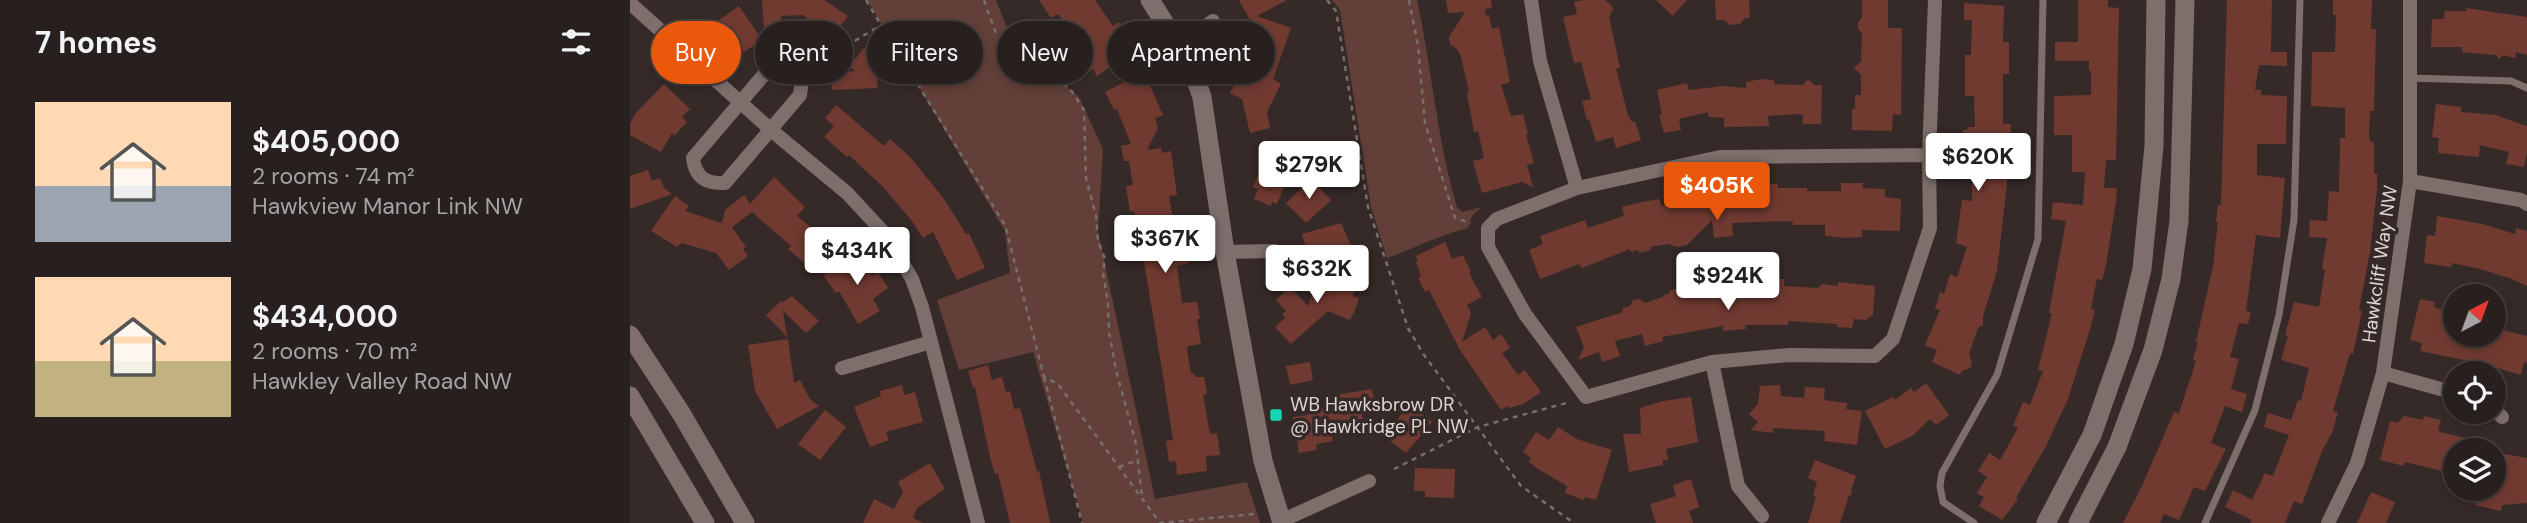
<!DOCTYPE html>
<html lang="en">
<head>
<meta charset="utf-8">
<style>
  body { margin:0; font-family:"DM Sans",sans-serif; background:#342d2b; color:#f1f3f6; height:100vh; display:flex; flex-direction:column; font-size:26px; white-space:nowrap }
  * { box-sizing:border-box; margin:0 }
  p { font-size:23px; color:#a5a3a4 }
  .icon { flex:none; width:38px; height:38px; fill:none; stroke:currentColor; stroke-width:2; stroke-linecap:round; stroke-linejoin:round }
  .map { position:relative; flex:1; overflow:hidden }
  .details { display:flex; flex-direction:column; background:#28201e; width:630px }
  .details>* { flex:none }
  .top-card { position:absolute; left:21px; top:21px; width:665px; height:63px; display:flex; gap:14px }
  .needle { width:46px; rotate:41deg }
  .buttons { position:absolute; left:1813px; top:284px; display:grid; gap:14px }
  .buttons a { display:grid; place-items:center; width:63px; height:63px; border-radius:50%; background:#28201e; box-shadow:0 4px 10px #0003,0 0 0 2px #443e3c; font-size:35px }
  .price { position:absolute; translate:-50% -60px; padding:0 16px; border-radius:7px; background:#fff; color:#222; font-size:23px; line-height:46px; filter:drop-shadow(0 2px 4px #0008) }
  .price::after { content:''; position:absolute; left:50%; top:42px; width:21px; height:16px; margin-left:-10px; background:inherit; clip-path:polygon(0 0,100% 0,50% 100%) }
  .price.active { background:#ea580c; color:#fff }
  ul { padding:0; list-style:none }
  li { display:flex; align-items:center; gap:21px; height:175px; padding:0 35px }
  li span { display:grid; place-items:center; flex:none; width:196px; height:140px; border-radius:0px; color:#555 }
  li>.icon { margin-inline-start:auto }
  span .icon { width:84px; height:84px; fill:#fffc; stroke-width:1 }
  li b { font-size:30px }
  h2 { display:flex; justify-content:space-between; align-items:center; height:84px; padding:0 35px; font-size:30px }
  .chip { padding:0 24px; border-radius:32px; background:#28201e; box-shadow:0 4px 10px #0003,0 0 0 2px #443e3c; font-size:24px; line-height:63px }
  .chip.active { background:#ea580c; color:#fff }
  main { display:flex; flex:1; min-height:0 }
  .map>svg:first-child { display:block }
  .green { fill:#623f39 }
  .building { fill:#703a31 }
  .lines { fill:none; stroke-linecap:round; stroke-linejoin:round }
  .path { stroke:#786e6c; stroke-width:2.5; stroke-dasharray:5 5; stroke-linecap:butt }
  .lane { stroke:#7e6f6d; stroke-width:7 }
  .street { stroke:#7e6f6d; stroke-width:14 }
  .secondary { stroke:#7e6f6d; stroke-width:19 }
  .poi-dot { fill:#14d5b3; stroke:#362a28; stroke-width:2.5 }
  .labels { text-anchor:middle; stroke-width:7; stroke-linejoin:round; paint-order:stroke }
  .street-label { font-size:19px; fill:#ded6d4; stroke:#362a28 }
  .poi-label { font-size:19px; fill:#ded6d4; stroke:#362a28; text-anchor:start }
</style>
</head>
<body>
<main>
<section class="details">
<h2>7 homes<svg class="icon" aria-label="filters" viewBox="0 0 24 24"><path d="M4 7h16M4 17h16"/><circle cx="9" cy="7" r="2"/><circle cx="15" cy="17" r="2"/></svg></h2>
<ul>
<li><span style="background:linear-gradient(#ffd9b3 60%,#9aa5b1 0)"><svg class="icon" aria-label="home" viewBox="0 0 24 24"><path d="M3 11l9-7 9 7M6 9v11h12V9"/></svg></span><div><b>$405,000</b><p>2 rooms · 74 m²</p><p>Hawkview Manor Link NW</p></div></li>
<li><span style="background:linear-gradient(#ffd9b3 60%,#c2b280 0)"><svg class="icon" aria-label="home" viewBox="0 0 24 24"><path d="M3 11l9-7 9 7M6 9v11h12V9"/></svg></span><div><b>$434,000</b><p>2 rooms · 70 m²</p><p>Hawkley Valley Road NW</p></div></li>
</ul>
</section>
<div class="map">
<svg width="1897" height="523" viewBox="0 0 1897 523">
  <rect width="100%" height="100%" fill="#362a28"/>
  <path class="green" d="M237,0H366L382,41L449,97L473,149L468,232L525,499L617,482L630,523H453L403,352L329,370L307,300L380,273L375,231Z
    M702,0H787C802,69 807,139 827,207L832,212L852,207L842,216L838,228C810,235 785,248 757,258L741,207L710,10Z"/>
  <path class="building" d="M132,0H194L218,16L194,48L178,37L187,25L172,15L151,16L152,27L134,29Z
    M409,0H465L483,26L489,22L499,37L489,44L497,55L467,76L463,69L459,72L446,53L452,48L428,14L421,18Z
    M609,0H657L627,16L661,28L643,79L651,84L637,112L640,128L620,133L612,99L600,93L622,50L612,47L622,19L620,20Z
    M816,0H861L862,8L855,9L856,16L859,15L862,29L869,27L880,82L871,85L881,116L893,114L898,134L896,135L904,163L897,165L903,187L892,182L852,193L843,161L854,158L848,131L844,132L837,94L839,91L831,57L828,50L820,44L819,37L835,12L818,13Z
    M954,0H975L982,6L983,10L979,17L990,68L986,69L998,115L1002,122L1005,121L1011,140L986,148L983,137L966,142L959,119L957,120L952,101L961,99L951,62L944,63L933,17L947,14L944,2Z
    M1026,0H1057L1043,16Z
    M1085,0H1119L1120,18H1115L1110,24L1100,25L1094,20H1086Z
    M1232,0H1258V28H1272L1271,115L1263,114L1262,131L1222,130V109H1225V95H1231V75L1224,68L1231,61L1232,33L1228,29V22L1232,17Z
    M1448,0H1478V7L1489,8L1486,160H1476L1474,188H1487L1486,202L1476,265L1472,280L1467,279L1461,309L1465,310L1461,326L1438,399L1416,446L1386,498L1388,499L1372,520L1349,506L1354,497L1347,493L1357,477L1348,471L1359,453L1370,460L1388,428L1383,426L1393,402L1400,405L1413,371L1408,370L1422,314L1419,313L1436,221L1421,219L1423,202L1453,205L1455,172H1442V135H1424V96L1461,95V71H1459V61H1425V42H1448Z
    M1597,0H1642L1641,52H1657V66L1629,65L1625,90H1631V95L1657,96L1656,144H1627V175L1655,178L1650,238L1626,235L1616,311L1621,312L1618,324L1609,323L1600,357L1609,359L1601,389L1617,394L1612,412L1595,406L1581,443L1596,449L1575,491L1564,487L1549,520L1534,514L1530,523H1493L1511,488L1544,412L1549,413L1566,361L1563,360L1568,342H1566L1583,266L1588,222H1586L1588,205H1591Z
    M1703,0H1742L1741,29H1746L1744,111H1740L1739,138L1741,142H1744V174H1747V189L1740,252L1729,310L1732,311L1723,354L1720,353L1703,411L1708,412L1702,433L1692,451L1672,504L1664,501L1655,523H1620L1622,520L1595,507L1603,490L1622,500L1635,473L1643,476L1659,435L1634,427L1638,413L1661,420L1668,400L1671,401L1679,368L1651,360L1658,336L1655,335L1664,302L1689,307L1695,270L1692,269L1697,238L1679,237L1680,220L1697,221L1699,191L1709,192L1710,138H1715V108L1681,106L1682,52H1705L1706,15H1703Z
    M1334,3L1374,6L1373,42H1379V74H1373V124H1381V139H1376L1377,184L1367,271L1353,316V325L1348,328L1339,354L1342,363L1340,368L1332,371L1330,375L1302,362L1307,350L1295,345L1310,310L1305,309L1310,292L1314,294L1320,274L1327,277L1337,247L1326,243L1332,200L1342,201V170H1330L1333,130H1337V127H1345L1344,96H1335V55H1341L1342,20H1334Z
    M109,6L132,40L114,52L108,44L99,50L81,26Z
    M1836,8L1897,17V55L1886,52L1885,58L1873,55L1869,59L1866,55L1832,52V47H1801L1802,19H1814L1815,11H1836Z
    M240,48L251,58L252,73H246L248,88L202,90L201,73L225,71L209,59L226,58L233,49Z
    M514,72L533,115L525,118L528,128L517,150L531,148L532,153L541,151L547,195L539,196L544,224H553L559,263L547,266L552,303L567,302L570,319H567L571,344L558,346L557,349L561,374L564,373L565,377H574L577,394L573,395L580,434L587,433L590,455L576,456L577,471L547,475L546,461L539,462L536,441L543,440L532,370L509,232L504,211L500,212L496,186L503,185L499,161H494L491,146L501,144L487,109L484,110L475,92Z
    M1131,79L1144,80V84L1173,85L1178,79L1184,85H1192L1191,124H1173V115L1168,114L1138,116L1139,126L1094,127V118L1079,117L1078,112L1049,119L1051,130L1034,133L1029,115L1032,114L1027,90L1057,83L1059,90L1093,86L1116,88V82Z
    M34,84L60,109L52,117L57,122L44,136L42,133L31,152L0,135V124L5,114Z
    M1806,104L1831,107V112L1865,115L1897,126V152L1894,167L1876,164L1879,152L1850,145L1849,157L1808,153L1809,138L1802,137Z
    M206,105L254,146L260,139L281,158L314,199L336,234L339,233L355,268L327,280L303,232L293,238L282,221L253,187L219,155L217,157L194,137L204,126L195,118Z
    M634,160L661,170L647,204L642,202L641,206L624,199L628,189L623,187Z
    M18,170L22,181L30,178L34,188L42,194L0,209V176Z
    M144,177L175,207L167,216L188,233L193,227L206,238L180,268L158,249L161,246L122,212L102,227L116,247L113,249L118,256L99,270L86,253L52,243L47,247L21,231L45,196L59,206L55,211L92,223L95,210L114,195L120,204Z
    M681,179L701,200L676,223L656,203Z
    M1211,183H1233L1232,188L1255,189V197L1271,199L1270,231L1232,230V237L1216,238L1195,236V225H1162L1163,221L1126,222L1102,223L1103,236L1084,238L1082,220L1057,245L1047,247L1038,244L1020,247L1021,250L1009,253L1008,250L1001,252L1000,249L952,268L949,264L910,279L899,250L913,244L910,236L955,220L958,228L994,216L992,207L1012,202L1029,199L1032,206L1046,202L1083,200L1082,190L1099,189V194H1128V184H1147L1148,188H1177V191H1211Z
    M1807,216L1852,224L1885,234L1886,228L1897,231V286L1882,279L1850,269L1822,263L1821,267L1794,263L1797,235L1805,236Z
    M711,223L723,250L691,260L687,248L677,251L672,234Z
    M815,242L822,259L833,255L841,272L839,273L852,297L837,305L841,313L832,342L855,327L863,340L871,334L880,348L872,353L888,375L895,370L911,392L893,404L880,408L877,406L871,410L830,350L799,290L795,292L788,278L791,276L786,262L788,261L786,256Z
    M226,252L242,276L248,272L258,288L243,299L250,311L228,324L209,291L206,293L193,275Z
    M692,268L720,279L719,283L726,286L723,296L729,298L725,310L720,320L698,311L661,344L645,327L655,318L652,314L656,311L646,300L660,287L678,306Z
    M1124,279H1154V286L1188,288L1192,284L1208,286V282L1245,286L1243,315L1236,320L1224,319L1222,328L1207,327V324L1158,321V325H1115L1116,329L1093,331V326L1032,337L1033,341L1015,346L1012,334L985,341L990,356L972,362L969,352L948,360L954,347L946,327L993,312L992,308L1000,306L1003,300L1009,299L1015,303L1033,297V295L1038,294L1041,290L1050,288L1062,291L1080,289L1083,285H1090L1094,288L1124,285Z
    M162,296L189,321L176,333L153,311L157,337L136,315L152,300V303Z
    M1790,299L1805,302L1804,307L1825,316V334H1864V328L1897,336V363L1894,362L1891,375L1853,364L1790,351L1792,343L1780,340Z
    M158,339L164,383L170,380L180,399L189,406L147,429L125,391L118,345Z
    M680,362L683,380L660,385L656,366Z
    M358,365L362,380L372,377L376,392L380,391L384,409L390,408L407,471H409L420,523H380L368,473L365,474L360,457L345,387L343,388L338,371Z
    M1296,383L1319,415L1306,425L1300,419L1282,436L1255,449L1235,411L1263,397L1265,400L1281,388L1284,392Z
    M272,385L274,395L285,392L293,422L256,432L259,440L240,447L224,407L251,396L250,391Z
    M1150,385L1151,396L1174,398L1175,387L1195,388L1194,400L1217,403L1216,409L1232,411L1227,445L1194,441L1195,431L1143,428V433L1121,430L1128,422L1119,414L1128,404L1130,386Z
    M742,389L746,412L732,414L733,419L728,420L730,432L702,437L703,441L686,444L687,450L669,453L663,417L678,415L677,410L707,405L705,395Z
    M1061,397L1068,442L1036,449L1038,460H1033V465L999,472L993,434H1011L1010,408L1033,401Z
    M780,404L802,422L776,453L758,439L765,430L761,427Z
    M195,410L216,427L190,460L168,444Z
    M1774,416L1793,420L1794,416L1811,420L1808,430L1810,432L1865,445L1864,450H1825V474L1775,462L1774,466L1750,460L1760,421L1768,423Z
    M928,427L947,439L982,450L966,500L955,497L954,500L935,493L937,486L905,467L899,461L901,458L893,452L906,432L919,440Z
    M1864,452L1897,458V503L1872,505L1871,511L1845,505L1848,488H1864Z
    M1185,460L1226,476L1221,490L1222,493L1219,496L1210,523H1178L1186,497L1183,496L1187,482L1178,478Z
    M300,463L315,489L287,508L283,518L293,523H233L244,499L264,509L273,492L268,482Z
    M785,468L825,469L824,498L795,497V491H784Z
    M1061,479L1069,507L1059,511L1063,523H1026L1020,504L1046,496L1043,485Z
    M1741,492L1765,502L1756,523H1727Z"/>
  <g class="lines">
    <path class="path" d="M236,0L251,25
      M354,0L365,31L384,52L397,59L425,80L439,87L454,110L456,178L466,216L468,241L475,259L473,273L478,303L479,332L486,370L506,444L512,497
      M697,0L706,11L738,207L778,328L794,355L891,486L944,523
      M779,0L788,46L795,123L825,218L841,223
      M182,67L251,25L375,225L414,377L428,384L530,523L624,514
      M414,377L452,523
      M489,467L508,460
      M764,469L848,427L940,402"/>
    <path class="lane" d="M1780,78L1881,81L1897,88
      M1344,523L1313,502L1310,486L1312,473L1367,375L1408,239L1413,0
      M1575,523L1625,410L1649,315L1664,220L1670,0"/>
    <path class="street" d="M901,0L910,61L947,188L867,219L858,228V247L895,314L956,397L1082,362L1159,355L1245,356L1263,339L1300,228L1299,155L1305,0
      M0,3L141,130L217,193L256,235L282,279L292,307L348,523
      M550,44L583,21
      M151,63L165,68L172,80L170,95L95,183C76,184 65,177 63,158L137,71Z
      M1780,181L1891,200L1897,204
      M947,188L1090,157L1299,155
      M595,252L645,251
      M1082,362L1108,486L1132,516
      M212,368L301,342
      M1753,373L1825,393
      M1864,409L1872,417
      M651,521L739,481
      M1698,523L1727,463L1753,373L1780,181V0"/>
    <path class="secondary" d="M520,0L560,63L572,97L595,252L633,461L652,523
      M0,335L51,413L115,523
      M0,396L75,523
      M1416,523L1462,435L1494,344L1512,269L1524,146L1526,0
      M1448,523L1487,447L1523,350L1541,279L1549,221L1555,0"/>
  </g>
  <rect class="poi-dot" x="639" y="408" width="14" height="14" rx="3.5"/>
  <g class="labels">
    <g class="street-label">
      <text transform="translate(1749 264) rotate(-82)" y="7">Hawkcliff Way NW</text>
    </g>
    <g class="poi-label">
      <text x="660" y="411">WB Hawksbrow DR<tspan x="660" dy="22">@ Hawkridge PL NW</tspan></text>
    </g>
  </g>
</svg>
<div class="buttons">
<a><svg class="needle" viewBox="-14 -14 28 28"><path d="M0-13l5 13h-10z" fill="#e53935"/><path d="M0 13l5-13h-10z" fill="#a5a3a4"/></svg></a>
<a><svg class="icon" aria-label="locate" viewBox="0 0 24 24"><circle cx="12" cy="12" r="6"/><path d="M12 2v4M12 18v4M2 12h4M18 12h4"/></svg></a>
<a><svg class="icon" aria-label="layers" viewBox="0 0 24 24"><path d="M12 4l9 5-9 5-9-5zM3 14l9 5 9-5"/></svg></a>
</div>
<b class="price" style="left:1348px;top:193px">$620K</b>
<b class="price" style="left:679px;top:201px">$279K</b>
<b class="price active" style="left:1087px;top:222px">$405K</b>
<b class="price" style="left:535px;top:275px">$367K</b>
<b class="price" style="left:227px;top:287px">$434K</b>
<b class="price" style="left:687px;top:305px">$632K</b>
<b class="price" style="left:1098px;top:312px">$924K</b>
<div class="top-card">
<a class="chip active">Buy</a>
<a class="chip">Rent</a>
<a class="chip">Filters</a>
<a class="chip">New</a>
<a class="chip">Apartment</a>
</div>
</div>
</main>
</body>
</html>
